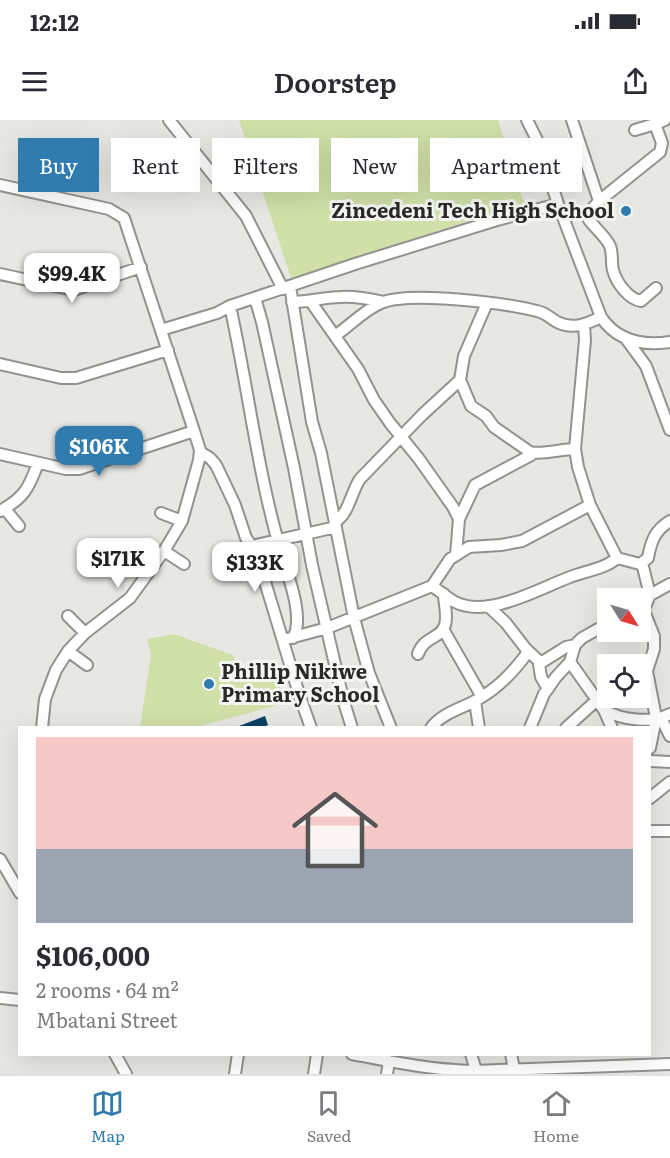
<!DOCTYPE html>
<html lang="en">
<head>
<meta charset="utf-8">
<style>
  body { margin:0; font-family:Literata,serif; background:#f7f7f7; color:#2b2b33; height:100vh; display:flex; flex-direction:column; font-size:22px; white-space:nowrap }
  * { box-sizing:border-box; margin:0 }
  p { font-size:20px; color:#7c7c81 }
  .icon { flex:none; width:33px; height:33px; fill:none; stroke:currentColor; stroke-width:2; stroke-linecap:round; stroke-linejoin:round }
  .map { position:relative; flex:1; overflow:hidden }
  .drawer { position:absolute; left:18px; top:606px; width:633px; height:330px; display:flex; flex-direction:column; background:#fff; border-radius:0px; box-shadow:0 6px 24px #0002 }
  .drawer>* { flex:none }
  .guide { position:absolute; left:18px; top:18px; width:634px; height:54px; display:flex; gap:12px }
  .needle { width:39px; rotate:127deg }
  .buttons { position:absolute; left:597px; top:468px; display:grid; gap:12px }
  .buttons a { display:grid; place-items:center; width:54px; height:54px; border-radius:0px; background:#fff; box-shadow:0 6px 24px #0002; font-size:30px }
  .price { position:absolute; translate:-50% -51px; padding:0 14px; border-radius:12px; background:#fff; color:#222; font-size:20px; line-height:39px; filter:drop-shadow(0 2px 3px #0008) }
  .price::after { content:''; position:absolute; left:50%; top:36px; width:18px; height:14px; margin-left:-9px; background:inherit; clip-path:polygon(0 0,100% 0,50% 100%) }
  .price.selected { background:#307caf; color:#fff }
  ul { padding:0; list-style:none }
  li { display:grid; align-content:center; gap:12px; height:318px; padding:0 18px }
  li span { display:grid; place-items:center; height:186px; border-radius:0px; color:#555 }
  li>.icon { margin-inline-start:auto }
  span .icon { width:108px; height:108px; fill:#fffc; stroke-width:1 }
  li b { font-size:26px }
  .tag { padding:0 21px; border-radius:0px; background:#fff; box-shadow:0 6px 24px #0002; font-size:21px; line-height:54px }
  .tag.selected { background:#307caf; color:#fff }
  .status { display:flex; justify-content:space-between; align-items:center; height:42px; padding:0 30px; background:#fff; direction:ltr }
  .status svg { height:16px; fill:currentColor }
  header { display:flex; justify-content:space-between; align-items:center; height:78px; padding:0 18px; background:#fff; font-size:27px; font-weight:600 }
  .tab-bar { display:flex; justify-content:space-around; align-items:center; height:84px; border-top:2px solid #e1e1e2; background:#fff; font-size:16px; color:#7c7c81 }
  .tab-bar a { display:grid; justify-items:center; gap:3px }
  .tab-bar .selected { color:#307caf }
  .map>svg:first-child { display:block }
  .green { fill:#d0e0a8 }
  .building { fill:#094264 }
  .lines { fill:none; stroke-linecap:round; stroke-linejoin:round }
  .minor-casing { stroke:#92938f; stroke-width:14 }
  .minor { stroke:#fff; stroke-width:10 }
  .poi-dot { fill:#307caf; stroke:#f4f6f1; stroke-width:2 }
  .labels { text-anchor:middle; stroke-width:6; stroke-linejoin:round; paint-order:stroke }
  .poi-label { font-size:20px; font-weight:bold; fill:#292927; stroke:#f4f6f1; text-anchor:end }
</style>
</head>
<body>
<div class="status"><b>12:12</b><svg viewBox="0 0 49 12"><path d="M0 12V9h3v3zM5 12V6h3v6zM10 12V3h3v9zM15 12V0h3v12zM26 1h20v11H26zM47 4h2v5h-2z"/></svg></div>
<header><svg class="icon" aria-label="menu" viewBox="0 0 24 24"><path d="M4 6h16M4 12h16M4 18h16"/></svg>Doorstep<svg class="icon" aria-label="share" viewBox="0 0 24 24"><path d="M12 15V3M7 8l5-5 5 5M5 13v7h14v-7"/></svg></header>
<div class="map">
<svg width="670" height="954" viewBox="0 0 670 954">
  <rect width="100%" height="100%" fill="#e7e8e4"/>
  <path class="green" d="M239,0H498L524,83L291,158Z
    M174,514L233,535L240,558L273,547L285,583L204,605L203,607H140L151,535L147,519Z"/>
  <path class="building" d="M265,596L268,605L261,608H234Z"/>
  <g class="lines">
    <g class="minor-casing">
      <path id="minor" d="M169,0L246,96L283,169
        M527,0L538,22L558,84L601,197C617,221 643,226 670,222
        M572,0L599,81
        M635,10L655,4
        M0,65L109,89L124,98L194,311L200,330L199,340L182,401L164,431L130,478L85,513L68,531L56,550L45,579L42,608
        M0,154L74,170L141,147
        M290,166L312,302L321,333L354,498L369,553L391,608
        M656,168L641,181C628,179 616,162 613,150C611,143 613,134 610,126C606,117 595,108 589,100L587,95L599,81L660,32L662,23L655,4L665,0
        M255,178L262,202L294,348L312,445L343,579L352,608
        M292,182C310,182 324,177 341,177C355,176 370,179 384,182
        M311,182L358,249L374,280L390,303L419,339L453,387L459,399
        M487,183L464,236L460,260L471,286L486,296L494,307L530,332C543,335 561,329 575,329
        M230,186C249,271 258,359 284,442C290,461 304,499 293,518
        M584,205L585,220L575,329L578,347L590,385L617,438L640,444L648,438C651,421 655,410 670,401
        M161,210L217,193L230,186L355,144L497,100L558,84
        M336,215C351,205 364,190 381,183C410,171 505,183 537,191C546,193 550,198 557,202C573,210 587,204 601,197
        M627,220L646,246L670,310
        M0,244L61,258H76L168,230
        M200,332L210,338L216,345L235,385L246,418L256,432L299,574L311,608
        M0,334L66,349H79L194,311
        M5,389L19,406
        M0,391C24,378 29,368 38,343
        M161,393L182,401
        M335,402C349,394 351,372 360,359L422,295L460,260
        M252,426L336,407
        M164,431L184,444
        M456,435L459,399L475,365L531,335
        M432,466C440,471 447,478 455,482C488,499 540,468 570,457C585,451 605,449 617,438
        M650,475L670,464
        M488,486L506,503L526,529L540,542
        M644,491L654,516V529L647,551L656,598L650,628
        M68,496L85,513
        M641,496L650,475L642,443
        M443,509L482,577
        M283,520L327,508L432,466L450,439L469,427L501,425L522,421L590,385
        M68,531L87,545
        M418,534C424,516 441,519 445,505C448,495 444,484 444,474
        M570,542L604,590C622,600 651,604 670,594
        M548,569L541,557L539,544L566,527L575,525
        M475,581L479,608
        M604,590L612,608
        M661,598L670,616
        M431,608C442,592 465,588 480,578C501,566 515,550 528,532
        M530,608L544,574L556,557L570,542L575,525L582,518L598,509L608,507
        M566,608L597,580
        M650,641L670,642
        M650,678L670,662
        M650,711H670
        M0,739L20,773
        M0,878L20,880
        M115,934L126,954
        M352,934C399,943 450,954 498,950L670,944
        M471,934L477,954
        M511,934L514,949L518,952
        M235,954L238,934
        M314,954L317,934
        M387,954L389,941"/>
    </g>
    <use href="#minor" class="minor"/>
  </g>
  <g class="poi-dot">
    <circle cx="626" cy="91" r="6"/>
    <circle cx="209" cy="564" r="6"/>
  </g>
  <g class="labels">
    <g class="poi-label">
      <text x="614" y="98">Zincedeni Tech High School</text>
      <text x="221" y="559" text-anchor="start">Phillip Nikiwe<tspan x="221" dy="23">Primary School</tspan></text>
    </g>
  </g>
</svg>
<div class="buttons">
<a><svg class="needle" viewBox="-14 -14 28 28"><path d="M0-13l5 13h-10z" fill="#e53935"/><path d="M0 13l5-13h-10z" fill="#7c7c81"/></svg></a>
<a><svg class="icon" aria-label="locate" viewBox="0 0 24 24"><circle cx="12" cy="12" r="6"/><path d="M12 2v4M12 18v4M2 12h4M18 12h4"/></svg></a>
</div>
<b class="price" style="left:72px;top:184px">$99.4K</b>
<b class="price selected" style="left:99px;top:357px">$106K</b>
<b class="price" style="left:118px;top:469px">$171K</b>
<b class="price" style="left:255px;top:473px">$133K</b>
<div class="guide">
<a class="tag selected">Buy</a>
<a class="tag">Rent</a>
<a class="tag">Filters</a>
<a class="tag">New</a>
<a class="tag">Apartment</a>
</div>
<section class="drawer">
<ul>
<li><span style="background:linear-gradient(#f6c9c9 60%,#9aa5b1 0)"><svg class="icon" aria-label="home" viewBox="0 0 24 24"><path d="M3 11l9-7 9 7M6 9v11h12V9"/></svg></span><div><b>$106,000</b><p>2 rooms · 64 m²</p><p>Mbatani Street</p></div></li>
</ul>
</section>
</div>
<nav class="tab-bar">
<a class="selected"><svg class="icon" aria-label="map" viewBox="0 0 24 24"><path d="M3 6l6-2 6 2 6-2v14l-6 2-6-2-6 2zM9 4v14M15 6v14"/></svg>Map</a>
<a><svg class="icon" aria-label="saved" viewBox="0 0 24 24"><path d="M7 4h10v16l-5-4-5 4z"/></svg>Saved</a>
<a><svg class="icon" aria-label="home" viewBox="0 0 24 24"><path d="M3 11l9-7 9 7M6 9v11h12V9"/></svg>Home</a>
</nav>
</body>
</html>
